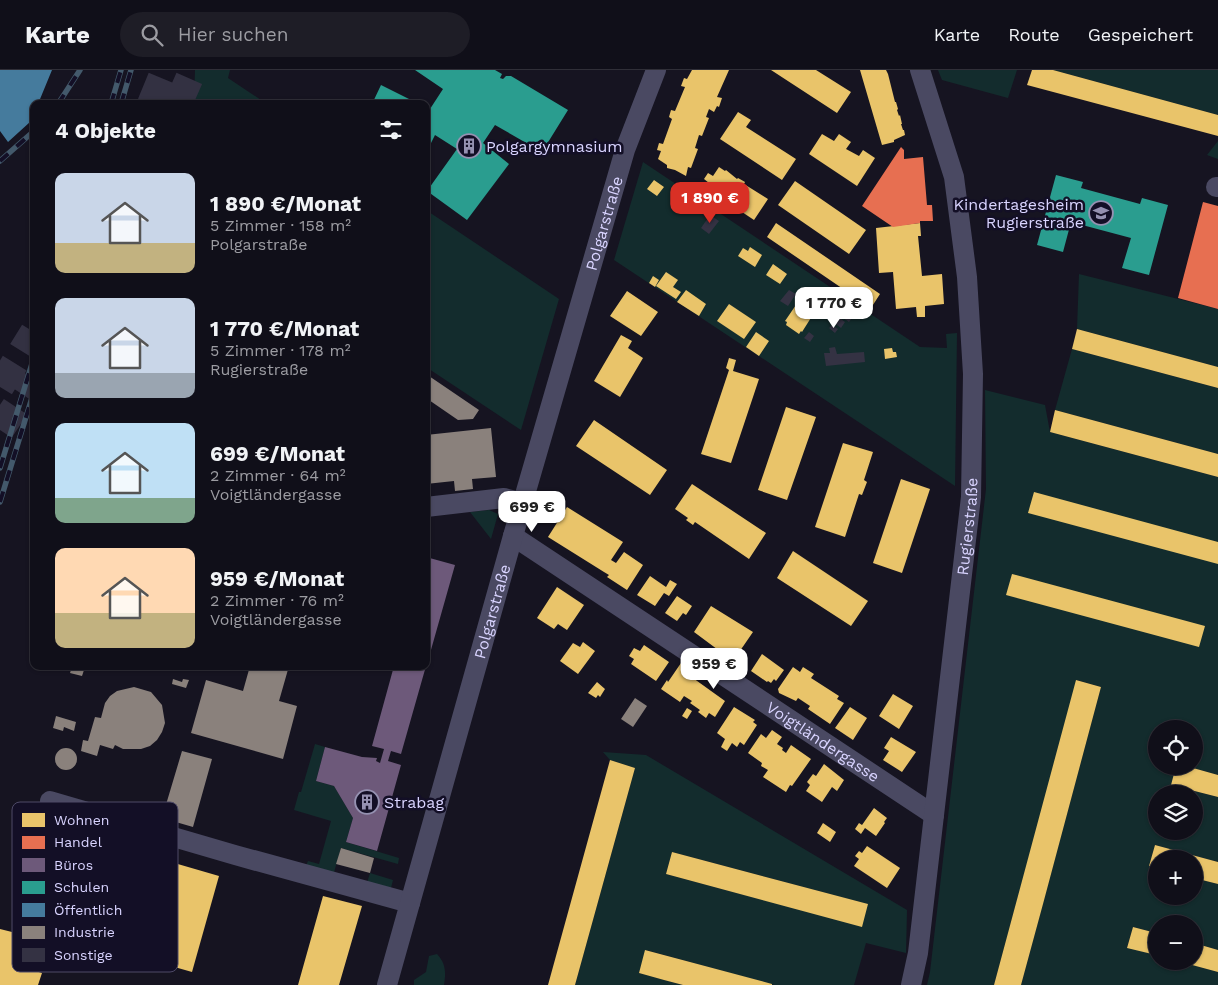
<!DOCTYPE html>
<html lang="de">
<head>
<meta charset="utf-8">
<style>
  body { margin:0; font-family:"Work Sans",sans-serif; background:#1e1d26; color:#f1f3f6; height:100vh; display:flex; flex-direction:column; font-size:19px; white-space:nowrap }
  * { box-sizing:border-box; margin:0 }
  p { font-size:16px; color:#9c9ca2 }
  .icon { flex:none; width:28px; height:28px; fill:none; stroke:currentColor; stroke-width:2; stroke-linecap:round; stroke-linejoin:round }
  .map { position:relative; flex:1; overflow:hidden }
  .sheet { position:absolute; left:30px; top:30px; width:400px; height:570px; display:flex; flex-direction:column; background:#100f19; border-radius:10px; box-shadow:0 1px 4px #0004,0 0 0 1px #302f38 }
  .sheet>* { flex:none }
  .buttons { position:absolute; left:1148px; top:650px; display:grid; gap:10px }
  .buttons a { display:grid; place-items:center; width:55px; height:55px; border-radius:50%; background:#100f19; box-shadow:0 1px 4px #0004,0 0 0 1px #302f38; font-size:25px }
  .price { position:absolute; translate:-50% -42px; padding:0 11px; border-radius:10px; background:#fff; color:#222; font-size:16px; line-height:32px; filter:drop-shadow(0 1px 2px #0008) }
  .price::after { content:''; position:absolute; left:50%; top:30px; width:15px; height:11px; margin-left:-8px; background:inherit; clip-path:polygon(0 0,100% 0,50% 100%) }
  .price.on { background:#d93025; color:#fff }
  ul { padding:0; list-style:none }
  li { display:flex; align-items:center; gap:15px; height:125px; padding:0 25px }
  li span { display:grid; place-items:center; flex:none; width:140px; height:100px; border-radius:10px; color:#555 }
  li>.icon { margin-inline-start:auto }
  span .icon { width:60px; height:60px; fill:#fffc; stroke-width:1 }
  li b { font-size:21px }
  h2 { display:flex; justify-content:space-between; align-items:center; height:60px; padding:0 25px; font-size:21px }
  header { display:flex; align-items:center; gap:30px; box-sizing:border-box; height:70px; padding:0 25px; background:#100f19; border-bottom:1px solid #302f38 }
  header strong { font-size:24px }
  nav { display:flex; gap:28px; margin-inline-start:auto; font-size:18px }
  .search { width:350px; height:45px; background:#1e1d26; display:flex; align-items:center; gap:12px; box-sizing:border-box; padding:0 18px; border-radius:28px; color:#9c9ca2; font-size:19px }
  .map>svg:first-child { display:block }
  .green { fill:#132c2d; fill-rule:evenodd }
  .homes { fill:#e9c46a }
  .shops { fill:#e76f51 }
  .offices { fill:#6d597a }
  .schools { fill:#2a9d8f }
  .public { fill:#457b9d }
  .industry { fill:#8a817c }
  .building { fill:#343243 }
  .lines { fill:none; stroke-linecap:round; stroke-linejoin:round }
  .highway-tunnel { stroke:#333142; stroke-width:28; stroke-dasharray:28 14; stroke-linecap:butt }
  .minor { stroke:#4a4962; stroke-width:20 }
  .rail-casing { stroke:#43596b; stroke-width:5.5 }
  .rail { stroke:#130f26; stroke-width:4; stroke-dasharray:11; stroke-linecap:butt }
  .labels { text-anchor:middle; stroke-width:5; stroke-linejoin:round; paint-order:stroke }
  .poi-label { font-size:16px; fill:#d9d4ff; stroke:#130f26; text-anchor:start }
  .street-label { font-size:16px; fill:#d9d4ff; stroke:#130f26 }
  .key { fill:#130f26; stroke:#4e4a67; stroke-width:1 }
  .key-label { font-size:14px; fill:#d9d4ff }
</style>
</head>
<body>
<header>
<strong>Karte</strong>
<div class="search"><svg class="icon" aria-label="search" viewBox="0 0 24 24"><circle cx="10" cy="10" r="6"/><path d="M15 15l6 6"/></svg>Hier suchen</div>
<nav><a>Karte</a><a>Route</a><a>Gespeichert</a></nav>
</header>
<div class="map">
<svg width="1218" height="915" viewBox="0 0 1218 915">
  <rect width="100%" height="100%" fill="#161421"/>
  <path class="green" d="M195,0H230L228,8L267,34H194Z
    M938,0H1017L1008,28L942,10Z
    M1053,0H1218V45Z
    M1218,71V89L1207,85Z
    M643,92L920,277L947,278L946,264L957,263L955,416L614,190Z
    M426,140L559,229L521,360L426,297Z
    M1079,204L1218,239V297L1077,259Z
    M1072,279L1218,318V384L1055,340Z
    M985,320L1045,335L1050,362L1218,407V705L1186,696H1194V659H1156V696H1176L1171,715L1218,727V792L1155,775L1149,796L1156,798V826H1194V808L1218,814V880L1194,873V854H1156V863L1133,857L1127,877L1156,885V891H1178L1218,902V915H1021L1101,617L1077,610L994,915H927L930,902L986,419ZM1156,724H1194V761H1156Z
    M489,440L498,444L491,469L470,442Z
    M315,674L325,677L316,711L334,716L353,748L346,772L399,788L398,794L341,778L333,806L305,798L308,791L319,794L331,751L294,740L299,722H301Z
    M603,682L646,685L907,840L906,883L866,873L854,915H774L646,880L639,903L683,915H575L635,698L610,690ZM672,782L867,834L861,856L666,804Z
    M370,803L393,810L390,822L366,816Z
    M437,884C446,894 446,902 444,915H414V910L426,902L429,886Z"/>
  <path class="homes" d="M692,0H729L717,27L722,28L719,37L717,36L714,42L709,39L706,47L709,48L702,66L699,65L695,78L698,79L691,98L688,97L686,106L675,100L667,98V95L658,89L661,81L657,80L659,73L663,74L672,49L669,47L671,40L675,41L685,17L681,16L684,8L687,9Z
    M771,0H816L851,22L837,43Z
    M860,0H886L888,4L895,32H896L898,39L897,40L899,46L900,45L902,54H901L903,60H904L905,65L894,70V72L882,75Z
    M1032,0H1053L1218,45V66L1027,15Z
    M738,42L751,50L746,57L796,89L782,110L720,69Z
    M822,64L834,71L839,64L851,72L846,79L859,86L863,80L875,88L857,116L809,84Z
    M719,97L725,101L726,100L737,109L738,108L745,112L744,114L768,129L754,150L706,118L709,113L704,109L708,103L713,106Z
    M654,110L664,117L657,126L647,119Z
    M795,111L866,160L849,184L778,135Z
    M776,153L880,224L871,238L767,167Z
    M920,153L921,166H918L922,206L942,204L944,234L925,236V247H917L916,237L896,239L893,202L879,203L876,158Z
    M750,177L762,185L755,197L738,186L743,178L748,181Z
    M773,194L787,204L780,214L766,205Z
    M666,202L678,210L673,217L681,222L676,229L656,216Z
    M653,206L659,210L655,217L649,213Z
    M686,220L706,234L699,246L677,232Z
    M627,221L658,242L641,266L610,246Z
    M798,232L814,243L802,262L801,261L799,264L786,255L787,252L785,251Z
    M729,234L756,252L744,269L717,251Z
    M1077,259L1218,297V318L1072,279Z
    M756,262L769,271L759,286L746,277Z
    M621,265L632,271L628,278L643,288L620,327L594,311Z
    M892,278L893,282H896L897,287L885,289L884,279Z
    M729,288L736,290L733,301L759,309L731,393L701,384L729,300L726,298Z
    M786,337L816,347L787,430L758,420Z
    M1055,340L1218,384V407L1050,362Z
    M594,350L667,400L650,425L576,376Z
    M843,373L873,382L864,410L867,412L862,425L859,424L845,467L815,457Z
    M901,409L930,419L902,503L873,493Z
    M692,414L766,463L749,489L695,452L693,455L686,450L688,448L675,439Z
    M1034,422L1218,472V494L1028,443Z
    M567,437L623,472L611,490L616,493L624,482L643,495L627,520L607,507L609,505L604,502L548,467Z
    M793,481L868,531L851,556L777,508Z
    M1012,504L1205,556L1199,577L1006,525Z
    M650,506L666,517L670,510L677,514L669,526L664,523L655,536L637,525Z
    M557,517L584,535L567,560L558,554L554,559L537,548Z
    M677,526L692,536L686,545L683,543L677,551L665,543Z
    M711,536L753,562L733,591L694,562Z
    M583,572L595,581L578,604L560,591L573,573L580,577Z
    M644,575L669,592L656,611L631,594L634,589L629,586L634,578L640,581Z
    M762,584L784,600L776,611L774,609L771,613L768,611L767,612L751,601Z
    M681,593L689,598L686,603L725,631L715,647L709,643L706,648L698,642L700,640L690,633L692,631L684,626L680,632L661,619L667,610L668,612Z
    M793,597L800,602L803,597L814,604L811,608L839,626L837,629L844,633L830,654L808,639L810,636L798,628L796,631L779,623L778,619Z
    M1076,610L1101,617L1043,834L1021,915H994Z
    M597,612L605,619L600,627L598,625L596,628L588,623Z
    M893,624L913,636L899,659L879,646Z
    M734,637L755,650L753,652L757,655L744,675L740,672L737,677L732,673L727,681L721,677L725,669L717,663Z
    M850,637L867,648L853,670L835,658Z
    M687,638L692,641L687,649L682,646Z
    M772,660L782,667L777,674L783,678L782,680L786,683L791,675L811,689L792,716L790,715L786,722L763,707L768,700L761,696L762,693L748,683L761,664L766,668Z
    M891,667L916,682L902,702L883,690L889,681L884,678Z
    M610,690L635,698L575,915H548Z
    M824,694L844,710L837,721L832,717L822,732L806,721L810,715L807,712L813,704L816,706Z
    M1176,696H1186L1218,705V727L1171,715Z
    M874,738L887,748L884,752L885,753L876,766L865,758L861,764L855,759L859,753L862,755Z
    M823,753L836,762L830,772L817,763Z
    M1155,775L1218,792V814L1194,808V789H1156V798L1149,796Z
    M867,776L900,798L887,818L854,796L859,789L855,786L859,781L862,783Z
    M672,782L868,834L862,857L666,804Z
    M164,790L219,806L192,902L136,886Z
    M323,826L362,836L339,915H298Z
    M1133,857L1156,863V885L1127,878Z
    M0,859L40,869L32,900L42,903L38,915H0Z
    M1194,873L1218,880V902L1181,892L1194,891Z
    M645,880L772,914V915H683L664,910L639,903Z"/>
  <path class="shops" d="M901,77L904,80V89L923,87L927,135H932L933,151H920V153L893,157L862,136Z
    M1203,132L1218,136V239L1178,228Z"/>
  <path class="offices" d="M426,487L455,495L427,594H426Z
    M394,596H426L401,684L391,681L388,691L401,695L377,781L346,772L353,748L334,716L316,711L325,677L362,687L377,688L376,691L380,693L384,679L372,676Z"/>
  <path class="schools" d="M415,0H495L502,4L500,8L503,9L506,6H511L568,40L542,82L495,55L483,73L509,94L467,150L427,121L457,79L435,65L426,83V37L430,39L443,19Z
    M381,15L419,34H372Z
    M1056,105L1083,112L1081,118L1140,134L1142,128L1168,135L1149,205L1122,198L1131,168L1071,152L1063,182L1037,175Z"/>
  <path class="public" d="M0,0H52L38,34H34V43L30,52L8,72L0,61Z"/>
  <path class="industry" d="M426,304L479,340L473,349L458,350L426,328Z
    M491,358L496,407L472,409L473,419L455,421L454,411L426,414V365Z
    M250,596H289L279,631L297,636L283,689L191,663L206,610L243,621Z
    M72,597L84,600L82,606L70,603Z
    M173,609L182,612L183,609L189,610L186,618L172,614Z
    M134,617L151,622L162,635L165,653L162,662L157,670L150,676L141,679H123L115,675L113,679L100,675L97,686L81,681L83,670L88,671L95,647L101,648L105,633L110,626L117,621Z
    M635,628L647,636L633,657L621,649Z
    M56,646L76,652L74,661L64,657L63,661L53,658Z
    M55 689a11 11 0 1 1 22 0a11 11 0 1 1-22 0Z
    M182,681L212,689L193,757L162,748Z
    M341,778L374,788L370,803L336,794Z"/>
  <path class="building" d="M710,145L719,151L709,164L701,158Z
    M789,220L796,224L788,236L780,231Z
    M804,227L814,233L810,240L799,233Z
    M843,230L858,240L849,252L835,242Z
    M837,246L845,252L841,258L833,252Z
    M832,255L838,259L835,263L829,258Z
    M809,262L814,266L810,272L804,268Z
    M835,277L837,284L864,282L865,292L826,296L824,283H830L829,278Z"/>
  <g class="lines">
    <path class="highway-tunnel" d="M151,34L165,0
      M178,34L193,0
      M0,317L34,262
      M0,360L34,309"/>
    <g class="minor">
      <path d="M1216,117H1218"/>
      <path d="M426,437L504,428L523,433"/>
      <path id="s1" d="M513,466L934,745"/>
      <path d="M50,731L235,785L410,833"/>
      <path id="s2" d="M387,915L513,466L625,80L656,0"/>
      <path id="s3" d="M911,915L918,883L934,745L971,427L973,304L967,207L954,107L920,0"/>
    </g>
    <g class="rail-casing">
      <path id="rail" d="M58,34L80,0
        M111,34L121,0
        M121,34L131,0
        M0,91L34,61
        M0,398L34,287
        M0,432L34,321"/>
    </g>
    <use href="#rail" class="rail"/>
  </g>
  <defs>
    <g id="building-ring" transform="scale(1.25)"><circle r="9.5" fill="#130f26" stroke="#9591b1" stroke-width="1.5"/><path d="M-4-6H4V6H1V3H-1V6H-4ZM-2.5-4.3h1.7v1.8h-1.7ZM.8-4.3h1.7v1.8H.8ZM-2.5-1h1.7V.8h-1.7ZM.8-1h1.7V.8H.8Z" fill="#9591b1"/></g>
    <g id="school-ring" transform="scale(1.25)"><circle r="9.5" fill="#130f26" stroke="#9591b1" stroke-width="1.5"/><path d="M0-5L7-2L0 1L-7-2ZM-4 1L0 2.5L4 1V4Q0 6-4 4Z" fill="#9591b1"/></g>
  </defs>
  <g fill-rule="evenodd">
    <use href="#building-ring" x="469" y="76"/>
    <use href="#school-ring" x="1101" y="143"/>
    <use href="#building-ring" x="367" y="732"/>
  </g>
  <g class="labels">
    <g class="poi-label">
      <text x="486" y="82">Polgargymnasium</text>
      <text x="1084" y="140" text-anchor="end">Kindertagesheim<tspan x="1084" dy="18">Rugierstraße</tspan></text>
      <text x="384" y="738">Strabag</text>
    </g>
    <g class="street-label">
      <text dy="6" stroke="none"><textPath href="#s2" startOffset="792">Polgarstraße</textPath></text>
      <text dy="6" stroke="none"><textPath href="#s3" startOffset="462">Rugierstraße</textPath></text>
      <text dy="6" stroke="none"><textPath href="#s2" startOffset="388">Polgarstraße</textPath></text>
      <text dy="6" stroke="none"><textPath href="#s1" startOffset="372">Voigtländergasse</textPath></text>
    </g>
  </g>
  <rect x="12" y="732" width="166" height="170" rx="8" class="key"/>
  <rect x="22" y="743" width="23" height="14" fill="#e9c46a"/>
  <rect x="22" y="766" width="23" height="13" fill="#e76f51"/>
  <rect x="22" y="788" width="23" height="14" fill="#6d597a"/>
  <rect x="22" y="811" width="23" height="13" fill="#2a9d8f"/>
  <rect x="22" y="833" width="23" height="14" fill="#457b9d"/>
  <rect x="22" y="856" width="23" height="13" fill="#8a817c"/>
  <rect x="22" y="878" width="23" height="14" fill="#343243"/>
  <g class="key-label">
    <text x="54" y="755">Wohnen</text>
    <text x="54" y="777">Handel</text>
    <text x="54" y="800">Büros</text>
    <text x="54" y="822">Schulen</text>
    <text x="54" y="845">Öffentlich</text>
    <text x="54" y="867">Industrie</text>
    <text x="54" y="890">Sonstige</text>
  </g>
</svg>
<div class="buttons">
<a><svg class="icon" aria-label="locate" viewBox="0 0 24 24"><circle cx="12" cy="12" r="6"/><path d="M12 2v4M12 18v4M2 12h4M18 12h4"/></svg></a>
<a><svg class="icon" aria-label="layers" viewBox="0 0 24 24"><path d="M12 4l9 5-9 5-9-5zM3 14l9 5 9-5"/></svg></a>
<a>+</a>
<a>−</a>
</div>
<b class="price on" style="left:710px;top:154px">1 890 €</b>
<b class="price" style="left:834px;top:259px">1 770 €</b>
<b class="price" style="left:532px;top:463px">699 €</b>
<b class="price" style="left:714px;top:620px">959 €</b>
<section class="sheet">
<h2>4 Objekte<svg class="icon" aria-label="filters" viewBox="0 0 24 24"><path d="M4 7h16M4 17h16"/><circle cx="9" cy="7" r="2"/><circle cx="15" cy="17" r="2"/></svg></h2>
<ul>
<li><span style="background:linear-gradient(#c9d6e8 70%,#c2b280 0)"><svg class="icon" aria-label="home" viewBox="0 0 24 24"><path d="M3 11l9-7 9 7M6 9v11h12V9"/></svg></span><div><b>1 890 €/Monat</b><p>5 Zimmer · 158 m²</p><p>Polgarstraße</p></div></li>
<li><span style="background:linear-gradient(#c9d6e8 75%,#9aa5b1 0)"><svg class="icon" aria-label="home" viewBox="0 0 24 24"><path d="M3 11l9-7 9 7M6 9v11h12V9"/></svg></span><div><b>1 770 €/Monat</b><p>5 Zimmer · 178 m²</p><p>Rugierstraße</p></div></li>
<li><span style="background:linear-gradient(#bfe0f5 75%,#7fa58c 0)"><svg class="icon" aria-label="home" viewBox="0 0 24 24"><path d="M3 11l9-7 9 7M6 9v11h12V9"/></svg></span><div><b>699 €/Monat</b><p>2 Zimmer · 64 m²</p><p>Voigtländergasse</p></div></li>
<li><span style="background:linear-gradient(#ffd9b3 65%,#c2b280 0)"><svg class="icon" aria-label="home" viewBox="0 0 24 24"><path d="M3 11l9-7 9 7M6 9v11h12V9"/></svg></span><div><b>959 €/Monat</b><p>2 Zimmer · 76 m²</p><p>Voigtländergasse</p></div></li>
</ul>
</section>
</div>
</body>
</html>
